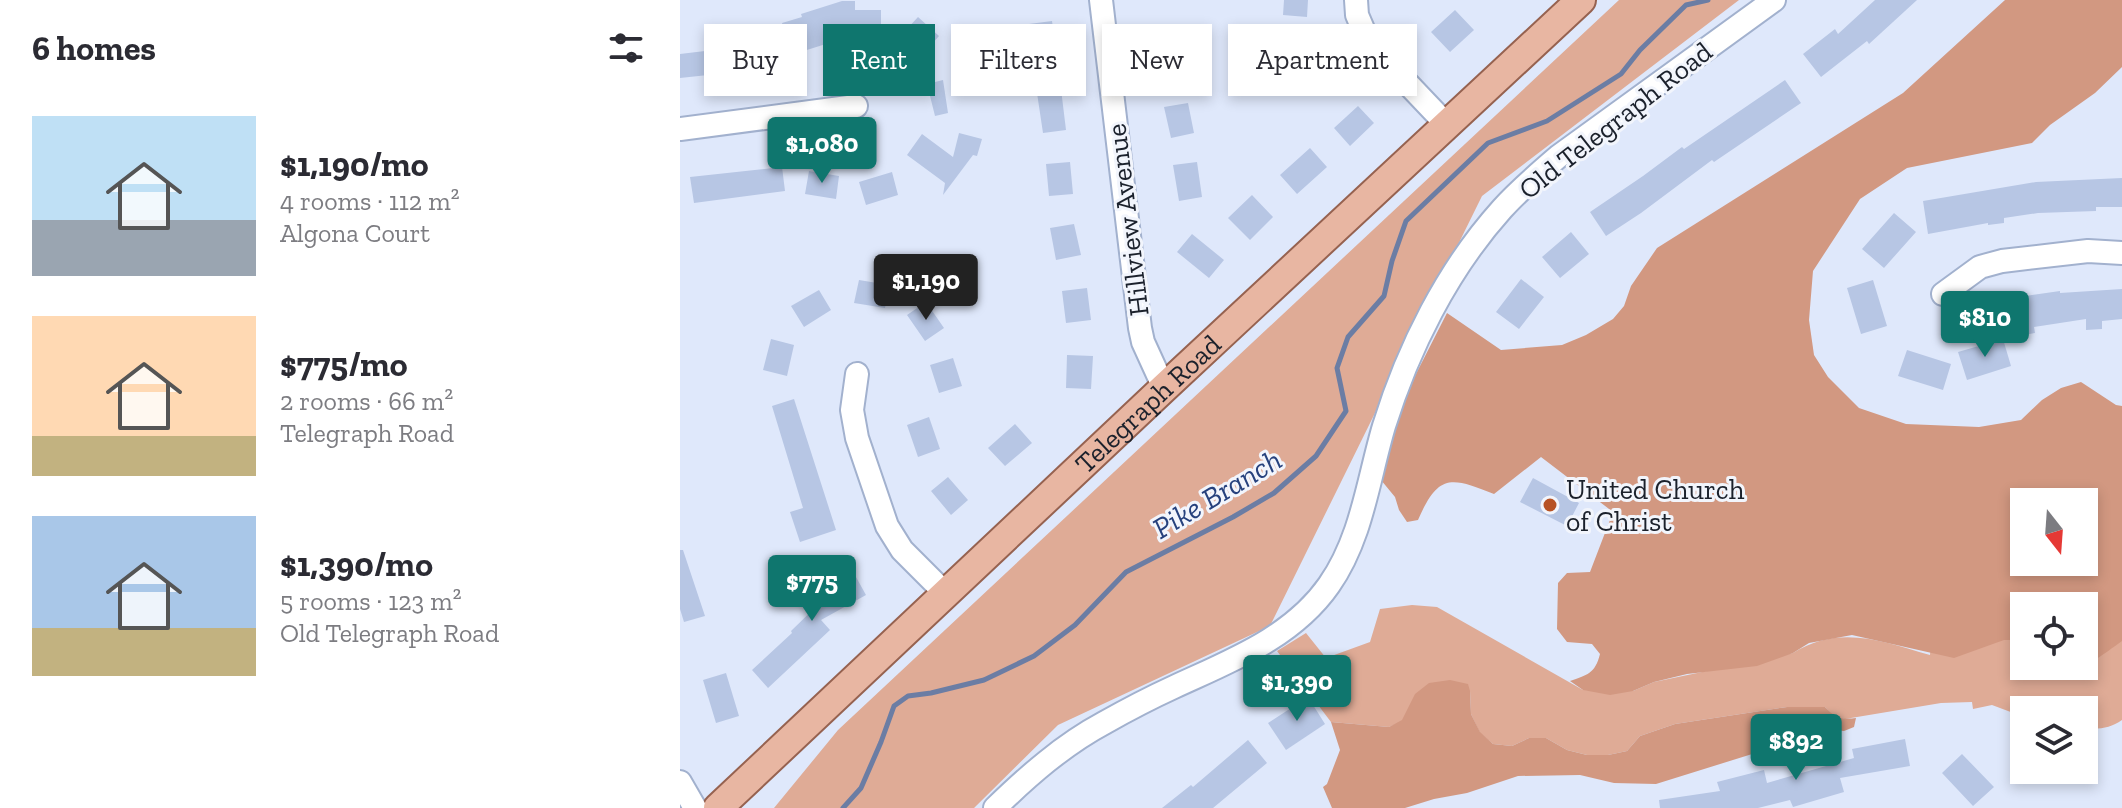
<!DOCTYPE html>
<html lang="en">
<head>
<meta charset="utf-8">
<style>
  body { margin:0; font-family:"Zilla Slab",serif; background:#f2f2f3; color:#2b2b33; height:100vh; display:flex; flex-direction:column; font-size:30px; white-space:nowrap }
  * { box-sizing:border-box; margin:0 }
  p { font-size:26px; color:#7c7c81 }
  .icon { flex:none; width:44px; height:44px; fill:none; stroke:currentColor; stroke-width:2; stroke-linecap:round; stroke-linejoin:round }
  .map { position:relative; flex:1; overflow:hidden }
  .sheet { display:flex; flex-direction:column; background:#fff; width:680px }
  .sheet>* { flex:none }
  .top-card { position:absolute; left:24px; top:24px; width:760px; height:72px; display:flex; gap:16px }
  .needle { width:52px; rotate:163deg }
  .tools { position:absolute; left:1330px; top:488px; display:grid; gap:16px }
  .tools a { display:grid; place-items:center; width:88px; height:88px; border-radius:0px; background:#fff; box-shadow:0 4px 12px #0003; font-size:40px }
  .price { position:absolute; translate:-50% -68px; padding:0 18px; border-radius:8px; background:#0f766e; color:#fff; font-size:26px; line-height:52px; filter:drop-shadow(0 2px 4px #0008) }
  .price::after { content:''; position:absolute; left:50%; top:48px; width:24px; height:18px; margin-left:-12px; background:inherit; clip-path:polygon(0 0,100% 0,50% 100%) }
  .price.selected { background:#222; color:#fff }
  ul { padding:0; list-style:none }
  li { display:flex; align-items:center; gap:24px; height:200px; padding:0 32px }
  li span { display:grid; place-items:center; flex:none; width:224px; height:160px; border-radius:0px; color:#555 }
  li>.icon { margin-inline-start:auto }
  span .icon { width:96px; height:96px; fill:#fffc; stroke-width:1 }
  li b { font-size:34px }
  h2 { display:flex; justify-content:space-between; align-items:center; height:96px; padding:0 32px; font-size:34px }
  .chip { padding:0 28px; border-radius:0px; background:#fff; box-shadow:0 4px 12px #0003; font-size:28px; line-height:72px }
  .chip.selected { background:#0f766e; color:#fff }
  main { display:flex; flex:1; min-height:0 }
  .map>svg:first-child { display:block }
  .green { fill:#dfab96; fill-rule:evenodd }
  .forest { fill:#d29881; fill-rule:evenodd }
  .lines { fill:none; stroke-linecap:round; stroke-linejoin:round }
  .stream { stroke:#6b7da4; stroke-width:5 }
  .building { fill:#b7c6e4 }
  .minor-casing { stroke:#a2b1ce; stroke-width:26 }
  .major-casing { stroke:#966250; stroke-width:32 }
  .minor { stroke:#fff; stroke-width:22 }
  .major { stroke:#e8b6a2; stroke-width:28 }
  .poi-dot { fill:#b75224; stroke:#f2f5fc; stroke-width:3 }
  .labels { text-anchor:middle; stroke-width:6; stroke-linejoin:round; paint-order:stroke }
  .street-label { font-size:28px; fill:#1b212c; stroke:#f2f5fc }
  .poi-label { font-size:28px; fill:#1b212c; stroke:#f2f5fc; text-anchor:start }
  .water-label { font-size:30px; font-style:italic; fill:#26417d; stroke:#f2f5fc }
</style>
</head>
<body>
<main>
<section class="sheet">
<h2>6 homes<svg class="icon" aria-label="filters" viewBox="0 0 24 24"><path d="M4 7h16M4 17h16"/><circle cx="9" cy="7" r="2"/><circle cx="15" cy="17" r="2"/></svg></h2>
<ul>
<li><span style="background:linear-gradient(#bfe0f5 65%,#9aa5b1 0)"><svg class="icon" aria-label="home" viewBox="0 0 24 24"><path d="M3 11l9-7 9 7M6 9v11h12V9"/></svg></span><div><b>$1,190/mo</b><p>4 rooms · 112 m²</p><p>Algona Court</p></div></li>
<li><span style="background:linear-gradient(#ffd9b3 75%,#c2b280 0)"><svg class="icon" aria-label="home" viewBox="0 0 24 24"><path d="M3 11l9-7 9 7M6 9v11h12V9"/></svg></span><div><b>$775/mo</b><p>2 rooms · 66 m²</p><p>Telegraph Road</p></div></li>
<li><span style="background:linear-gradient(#a9c7e8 70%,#c2b280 0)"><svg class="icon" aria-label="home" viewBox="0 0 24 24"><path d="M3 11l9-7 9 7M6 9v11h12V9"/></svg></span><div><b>$1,390/mo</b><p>5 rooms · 123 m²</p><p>Old Telegraph Road</p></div></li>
</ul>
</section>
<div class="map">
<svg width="1442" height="808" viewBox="0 0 1442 808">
  <rect width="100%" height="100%" fill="#dfe8fb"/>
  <path class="green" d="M939,0H1059L802,196L590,626L378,725L294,808H94L158,730Z
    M1442,447V720C1430,728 1419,730 1404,728V710H1344V717L1312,705L1293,709L1292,702L1261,703L1165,719L1153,716L1145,707H1107L995,724L960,736L947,751L928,755H907L887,750L866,738H849L832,746L813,744L800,733L791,714L790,691L709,727L651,722L597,651L626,633L646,658L690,642L700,609L732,605L757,607L903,690L953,691L974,682L1113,653C1159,624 1202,641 1250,655L1263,466ZM1344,502H1404V562H1344ZM1344,606H1404V666H1344Z"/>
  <path class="forest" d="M1325,0H1442V67L1415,93L1370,125L1352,143L1227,168L1180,199L1133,271L1129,320L1134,355L1148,377L1179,408L1226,424L1299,427L1341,420L1362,400L1381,388L1401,382L1436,405L1442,406V641C1421,656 1374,694 1352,666H1404V606H1344V653L1334,640H1324L1274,658L1172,635L1129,643L1113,653L1077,666L1007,674L974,682L953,691L930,695L903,690L890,681C907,675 915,674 920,654L912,644L887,642L877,629L878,583L887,573L910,572L933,512L861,457L814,494C770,476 758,474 738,520L727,522L719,510L715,497L701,480L714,417L767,313L821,350L882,345L906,335L933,319L944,306L951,286L977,248L1223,93ZM1344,502H1404V562H1344Z
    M770,680L788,684L790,691L791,714L800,732L813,744L832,746L849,738H866L887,750L907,755H928L947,751L960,736L995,724L1107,707H1145C1154,717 1161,720 1176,718L1174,727L1164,731L1117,726L1105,740L1085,750L976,784L934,783L900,775L838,776L787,793L754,799L725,808H652L643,787L647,784L660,750L651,722L709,727L722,720L735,694L749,683Z"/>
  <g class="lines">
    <path class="stream" d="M163,808L181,788L201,742L214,706L228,696L251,693L304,680L354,656L395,625L446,572L553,517L594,493L636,456L666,411L657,368L668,337L704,296L712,261L726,221L808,143L867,121L941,74L960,50L1006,5L1028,0"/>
  </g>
  <path class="building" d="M604,0H628L627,17L603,15Z
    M1195,0H1237L1189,44L1187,41L1141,77L1123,54L1155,29L1158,34Z
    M162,1H175V10H201V35H147L149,43L111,55L102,23L122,17L121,14Z
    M775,10L794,30L770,52L751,32Z
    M238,17L259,36L237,61L215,42Z
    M372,21L378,63L355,66L349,24Z
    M499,28L505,70L482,74L475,32Z
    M80,43L84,67L54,72L51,47Z
    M622,46L650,75L633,91L605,63Z
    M25,51L28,75L0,78V54Z
    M263,80L268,113L255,116L247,84Z
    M1105,80L1121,103L1034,162L1032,160L961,213L926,236L910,212L963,176L1002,147L1004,149Z
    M381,89L386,130L363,133L357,93Z
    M508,103L514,133L491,138L484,107Z
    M678,106L694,123L670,146L654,128Z
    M279,133L302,139L297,156L293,155L263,195L265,183L227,155L242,134L273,157Z
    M630,148L647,167L617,194L600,175Z
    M390,162L393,194L369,196L366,164Z
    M517,162L522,197L499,201L493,165Z
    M102,167L105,191L14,203L10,177Z
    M129,171L159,176L156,199L125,194Z
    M212,172L218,195L186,205L179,182Z
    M1442,178V207H1416V211L1358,213L1324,218V223L1308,225V223L1248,234L1243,201L1356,182Z
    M572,195L593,217L570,240L548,218Z
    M1214,213L1236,232L1204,268L1182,249Z
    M394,224L401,255L376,260L370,228Z
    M891,232L909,254L880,278L862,257Z
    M512,234L544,260L529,278L497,252Z
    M841,279L864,297L839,329L816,312Z
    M179,280L209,285L205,308L174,303Z
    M1193,280L1207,326L1181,334L1167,288Z
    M407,288L411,320L386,323L382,291Z
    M1442,289V319L1422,321V329L1406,330V319L1354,327L1355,333L1336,336L1331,298L1380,291V293Z
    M139,290L151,310L124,327L111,306Z
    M246,302L264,328L245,341L227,315Z
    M91,339L114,345L107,376L83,370Z
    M1323,339L1331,366L1287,380L1278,352Z
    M1227,350L1271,364L1263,390L1218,376Z
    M387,355L413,356L411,389L386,388Z
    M273,358L282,386L259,393L250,365Z
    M114,399L156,530L120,542L110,512L123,508L92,406Z
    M249,417L260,449L238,457L227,425Z
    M335,424L352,443L325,466L308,448Z
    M268,477L288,500L271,515L251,491Z
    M853,478L899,503L887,526L840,502Z
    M0,550H3L25,616L4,622L0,609Z
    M166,559L186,595L141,620L150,630L88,688L72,670L112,633L111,631L148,595L137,575Z
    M46,673L59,716L36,723L23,680Z
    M628,697L645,724L606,750L588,723Z
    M1225,739L1230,766L1160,778L1164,792L1113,807L1110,800L1078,808H980L979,800L1040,791L1037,782L1084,770L1087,783L1174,758L1172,749Z
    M568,740L587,763L533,808H482L511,785L513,787Z
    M1282,754L1314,787L1293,806L1262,773Z"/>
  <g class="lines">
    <g class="minor-casing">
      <path id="minor" d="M421,0L460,328L463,342L484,388
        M676,0L677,15L689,43L766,124
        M0,129L176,106
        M1263,294L1300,267L1322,261L1408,251L1442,253
        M177,374L172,410L177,438L207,526L222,550L265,593
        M0,782L15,808
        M315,808C348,776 383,745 424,723C447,710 470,698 494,687C550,661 612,638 649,585C682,538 688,480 704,426C728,349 767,270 822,209C839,190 859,173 879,156L1094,0"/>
    </g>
    <g class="major-casing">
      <g id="major">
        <path id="s1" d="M38,808L484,388L901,0"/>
      </g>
    </g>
    <use href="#minor" class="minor"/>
    <use href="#major" class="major"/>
  </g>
  <circle class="poi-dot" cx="870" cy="505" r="8"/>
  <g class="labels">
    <g class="street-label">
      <text transform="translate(935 120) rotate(-38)" y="10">Old Telegraph Road</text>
      <text transform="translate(447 220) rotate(-97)" y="10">Hillview Avenue</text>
      <text dy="10" stroke="none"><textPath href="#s1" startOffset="590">Telegraph Road</textPath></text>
    </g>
    <g class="poi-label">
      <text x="886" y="499">United Church<tspan x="886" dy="32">of Christ</tspan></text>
    </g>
    <g class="water-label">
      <text transform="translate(537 494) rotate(-31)" y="10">Pike Branch</text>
    </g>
  </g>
</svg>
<div class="tools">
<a><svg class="needle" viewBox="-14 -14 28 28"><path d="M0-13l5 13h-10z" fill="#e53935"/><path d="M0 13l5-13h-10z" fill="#7c7c81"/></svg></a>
<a><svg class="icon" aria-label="locate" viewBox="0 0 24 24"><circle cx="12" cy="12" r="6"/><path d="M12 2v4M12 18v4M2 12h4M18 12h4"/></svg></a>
<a><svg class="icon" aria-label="layers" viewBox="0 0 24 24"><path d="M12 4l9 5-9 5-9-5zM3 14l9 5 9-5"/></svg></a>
</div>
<b class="price" style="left:142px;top:185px">$1,080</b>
<b class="price selected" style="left:246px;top:322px">$1,190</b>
<b class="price" style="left:1305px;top:359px">$810</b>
<b class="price" style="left:132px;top:623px">$775</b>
<b class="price" style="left:617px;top:723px">$1,390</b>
<b class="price" style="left:1116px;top:782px">$892</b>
<div class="top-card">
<a class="chip">Buy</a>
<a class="chip selected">Rent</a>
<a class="chip">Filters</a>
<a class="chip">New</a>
<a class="chip">Apartment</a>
</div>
</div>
</main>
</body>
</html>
